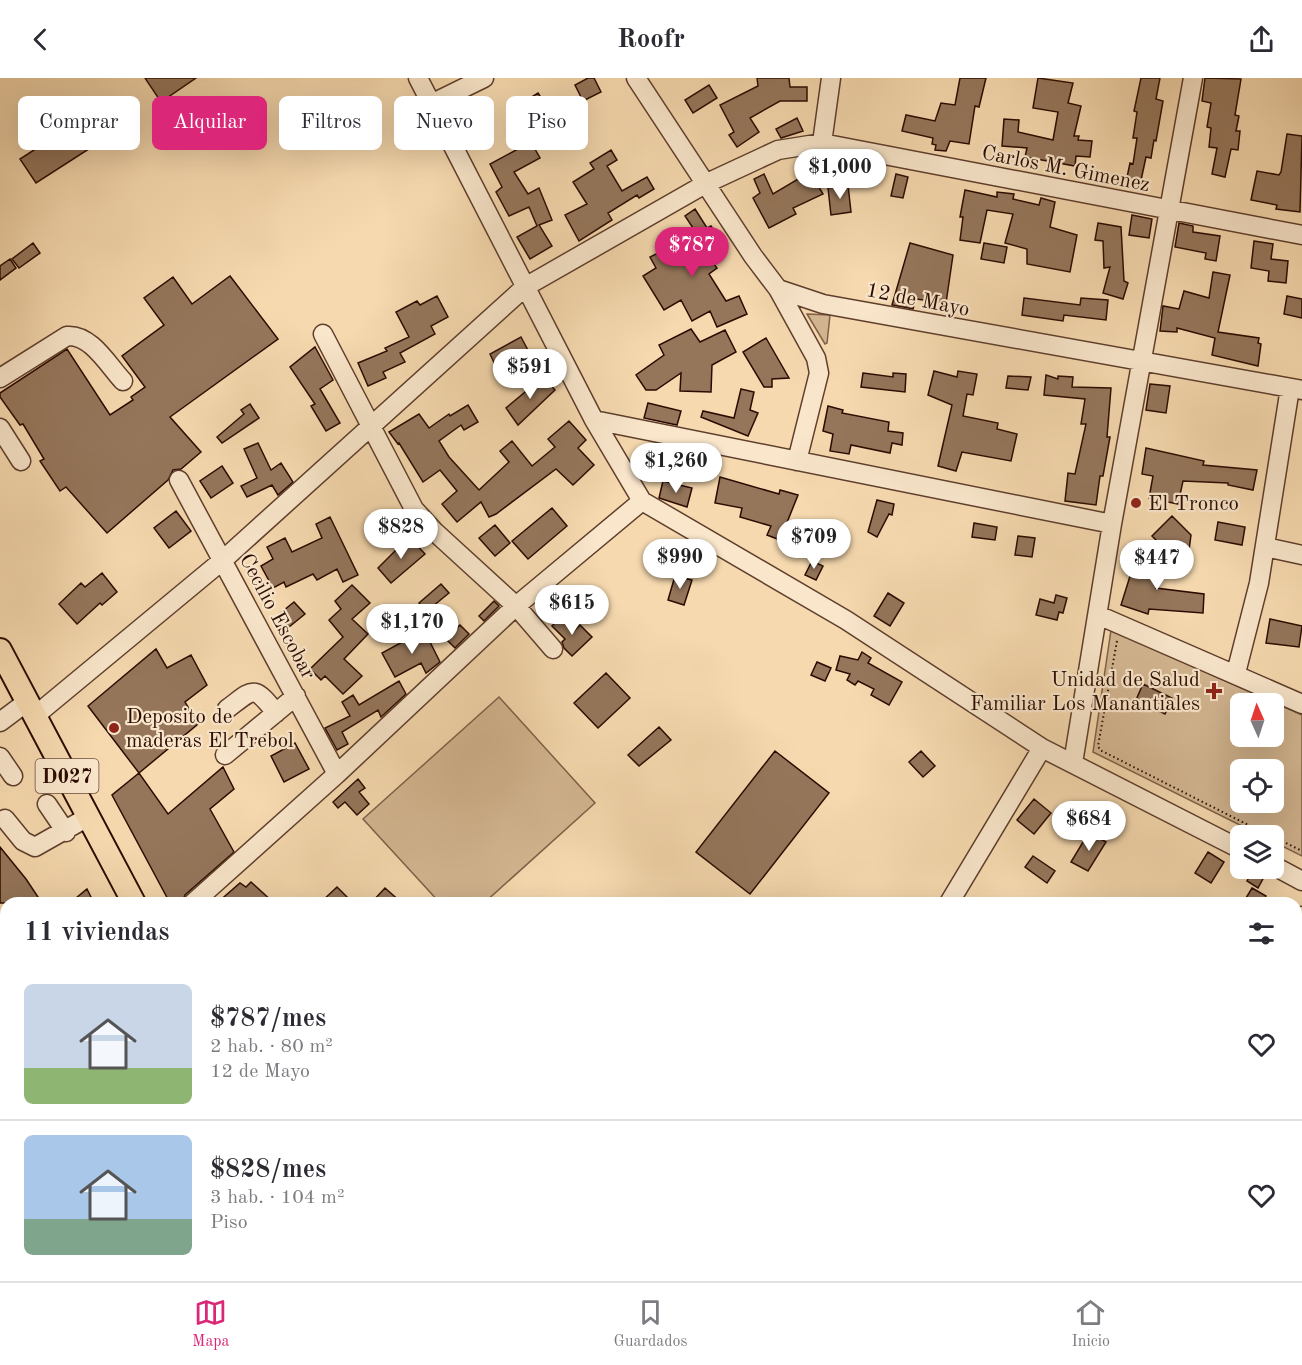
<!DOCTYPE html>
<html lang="es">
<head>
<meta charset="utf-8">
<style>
  body { margin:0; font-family:"Old Standard TT",serif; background:#f7f7f7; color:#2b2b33; height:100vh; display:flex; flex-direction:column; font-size:22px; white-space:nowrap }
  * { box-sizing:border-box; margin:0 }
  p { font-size:20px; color:#7c7c81 }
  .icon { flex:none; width:33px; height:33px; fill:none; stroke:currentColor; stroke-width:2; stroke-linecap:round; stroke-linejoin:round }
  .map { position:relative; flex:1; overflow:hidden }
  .sheet { position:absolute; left:0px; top:819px; width:1302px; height:384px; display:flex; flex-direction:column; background:#fff; border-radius:18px 18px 0 0; box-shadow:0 6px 24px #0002 }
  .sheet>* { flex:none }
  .guide { position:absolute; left:18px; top:18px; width:600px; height:54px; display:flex; gap:12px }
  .needle { width:39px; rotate:357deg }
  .buttons { position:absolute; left:1230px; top:615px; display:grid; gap:12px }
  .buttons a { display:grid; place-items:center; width:54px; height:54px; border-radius:9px; background:#fff; box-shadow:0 6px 24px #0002; font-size:30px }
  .price { position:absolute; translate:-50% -51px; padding:0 14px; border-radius:21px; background:#fff; color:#222; font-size:20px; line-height:39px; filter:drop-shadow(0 2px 3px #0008) }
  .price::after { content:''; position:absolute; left:50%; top:36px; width:18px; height:14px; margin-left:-9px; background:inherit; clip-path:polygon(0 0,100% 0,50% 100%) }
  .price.active { background:#db2777; color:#fff }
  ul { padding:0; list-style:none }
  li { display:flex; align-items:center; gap:18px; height:150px; padding:0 24px }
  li+li { border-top:2px solid #e1e1e2 }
  li span { display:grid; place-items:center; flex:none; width:168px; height:120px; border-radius:9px; color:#555 }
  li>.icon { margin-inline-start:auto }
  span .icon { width:72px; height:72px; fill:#fffc; stroke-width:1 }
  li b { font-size:26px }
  h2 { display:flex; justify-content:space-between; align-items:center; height:72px; padding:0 24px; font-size:26px }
  .tag { padding:0 21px; border-radius:9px; background:#fff; box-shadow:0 6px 24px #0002; font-size:21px; line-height:54px }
  .tag.active { background:#db2777; color:#fff }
  header { display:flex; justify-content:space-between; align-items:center; height:78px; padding:0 24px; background:#fff; font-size:27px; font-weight:700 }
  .dock { display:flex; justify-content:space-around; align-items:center; height:84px; border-top:2px solid #e1e1e2; background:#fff; font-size:16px; color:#7c7c81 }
  .dock a { display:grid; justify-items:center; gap:3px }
  .dock .active { color:#db2777 }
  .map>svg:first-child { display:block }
  .green { fill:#d3b691; stroke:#7f6048; stroke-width:1.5; fill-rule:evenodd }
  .building { fill:#95765b; stroke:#2b0b00; stroke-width:1.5 }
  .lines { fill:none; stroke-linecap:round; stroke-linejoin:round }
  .minor-casing { stroke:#5e3e2c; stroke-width:21 }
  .major-casing { stroke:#2b0b00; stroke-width:26 }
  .path { stroke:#2b0b00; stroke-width:2; stroke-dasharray:1.5 3; stroke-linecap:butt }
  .minor { stroke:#f9e6cb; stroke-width:18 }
  .major { stroke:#f6d9af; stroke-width:22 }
  .poi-dot { fill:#8f2418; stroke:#f9e6cb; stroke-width:2 }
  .labels { text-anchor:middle; stroke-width:4.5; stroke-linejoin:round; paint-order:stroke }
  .shield { fill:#f9e6cb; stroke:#694d3d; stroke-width:1.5 }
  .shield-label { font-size:20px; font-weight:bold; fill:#2b0b00 }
  .street-label { font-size:21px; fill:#2b0b00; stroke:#f9e6cb }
  .poi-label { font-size:21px; fill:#2b0b00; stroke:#f9e6cb; text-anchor:start }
</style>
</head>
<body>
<header><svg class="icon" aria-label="back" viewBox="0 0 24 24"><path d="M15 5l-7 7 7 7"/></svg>Roofr<svg class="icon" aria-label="share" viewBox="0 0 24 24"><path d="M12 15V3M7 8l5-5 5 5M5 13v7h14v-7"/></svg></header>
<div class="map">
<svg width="1302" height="1203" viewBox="0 0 1302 1203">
  <rect width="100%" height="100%" fill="#f6d9af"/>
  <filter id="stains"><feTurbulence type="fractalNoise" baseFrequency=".00333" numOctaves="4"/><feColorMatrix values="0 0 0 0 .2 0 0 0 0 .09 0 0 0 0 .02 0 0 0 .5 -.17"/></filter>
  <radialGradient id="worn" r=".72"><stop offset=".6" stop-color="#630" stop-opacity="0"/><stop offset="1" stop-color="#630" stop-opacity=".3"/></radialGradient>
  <path class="green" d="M807,236L830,237L827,265L825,266Z
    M1111,552L1302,637V778L1274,764V758L1260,757L1093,674ZM1240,626H1274V658H1240ZM1240,692H1274V724H1240Z
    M499,619L595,725L484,825H440L363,741Z"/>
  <path class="building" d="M145,0H196L161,24Z
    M588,0H594L601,14L583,23L575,7Z
    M757,0H789L790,9H807V23H780L750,40L759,54L737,69L729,57L734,54L720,27L758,8Z
    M960,0H986L979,29L975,28L969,66L950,63L946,73L935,72L936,67L932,66L933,60L902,53L906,37L935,43L941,25L955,27Z
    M1038,0L1073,5L1068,25L1081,28L1074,58H1079L1078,62L1092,63L1090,79L1076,78L1075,88L1025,79L1027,70L1002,68L1004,41L1019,42L1018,54L1053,62L1058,34L1033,30Z
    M1141,0H1160L1156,21L1163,23L1156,63L1154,62L1151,80L1146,79L1140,107L1126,104L1130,85L1133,86L1137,60H1133L1137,34L1134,33Z
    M1205,0L1241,1L1235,37L1239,38L1236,53H1240L1238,72L1231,71L1225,99L1212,96L1217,70L1209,69L1211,50L1207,49L1211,25L1202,23Z
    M709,7L717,20L693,35L685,22Z
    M538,15L553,38L537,49L522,25Z
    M107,25L123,49L36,105L20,81Z
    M576,37L582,51L564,59L558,45Z
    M797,40L803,53L781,60L776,51Z
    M1287,56L1302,58L1300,134L1276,131L1277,127L1251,122L1257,93L1279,97L1281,94Z
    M531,64L540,80L514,94L528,116L539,110L552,142L539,147L552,168L530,181L517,159L537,148L529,129L509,138L496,114L502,109L490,86Z
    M611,72L617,82L607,88L622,113L647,99L654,111L639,120L637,117L608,135L612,142L579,163L565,137L587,126L573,104L594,91L590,85Z
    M810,94L823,116L793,130L796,136L769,150L753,120L760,115L754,101L764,96L773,116Z
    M896,96L908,99L903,120L891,118Z
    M848,107L851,134L831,137L828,110Z
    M965,112L997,119V114L1014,116L1013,121L1039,127L1041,120L1055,124L1050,149L1077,157L1070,194L1027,186V171L1005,165L1013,136L987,132L980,165L960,162L963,139H960Z
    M695,131L707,150L711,148L718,158L701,169L717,190L709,196L726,223L739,218L747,236L717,249L710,233L692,243L681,222L664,232L643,198L656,190L650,179L697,156L685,138Z
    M1132,137L1152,141L1149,160L1129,157Z
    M1098,145L1121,149L1124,203L1128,205L1123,221L1103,215L1110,189L1104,190L1103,163L1095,162Z
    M1179,145L1193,148V154L1220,158L1216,183L1205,181L1206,175L1175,169Z
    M1254,163L1273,166L1271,181L1288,183L1286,205L1268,203L1269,193L1251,190Z
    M33,165L40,175L19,190L12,181Z
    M910,165L953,177L946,225L916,221L913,231L892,227Z
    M984,165L1007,169L1004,185L981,181Z
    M10,181L16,190L0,202V188Z
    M1213,194L1230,197L1218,254L1259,260L1258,265L1261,266L1258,288L1212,277L1215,260L1177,250V254L1160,253L1163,228L1179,231L1184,213L1209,220Z
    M230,198L278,261L170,339L201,374L181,391L173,392L168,402L107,455L66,409L60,413L40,383L44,381L23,346L20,347L0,319V315L67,271L110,337L133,322L131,319L145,309L122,278L164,247L144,220L173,199L192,226Z
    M437,218L448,239L431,248L435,256L400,275L405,284L383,294L386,300L368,308L358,285L387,273L385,270L409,259L396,234L417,223L420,227Z
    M1287,218L1302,221V240L1284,236Z
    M1024,220L1080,227L1081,220L1108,222L1106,242L1064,237L1063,243L1022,237Z
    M691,251L700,264L725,252L736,274L712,287L711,314L680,313L681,295L656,312H646L636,297L664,277L659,267Z
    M521,259L531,278L514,287L516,292L501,299L490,276Z
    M766,260L789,300L772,301V309H764L743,274Z
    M315,269L333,302L320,311L340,345L326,353L311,328L315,326L290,289Z
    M934,293L957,299L958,293L977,296L973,317L967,316L963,338L998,345L997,351L1017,356L1011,383L962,374L956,393L938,388L952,327L928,317Z
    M863,295L893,299V295L906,296L905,314L861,309Z
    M1046,297L1058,301V298L1073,299L1072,309L1111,310L1107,359H1110L1103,398H1100L1096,427L1065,423L1068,395L1075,396L1086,346H1081L1085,321L1044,317Z
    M1008,298L1031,299L1028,312L1006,310Z
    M543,299L555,312L518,347L506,330Z
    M1150,306L1170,308L1166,335L1146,332Z
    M741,311L754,314L750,332L758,335L748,358L701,339L703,333L734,340Z
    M648,325L681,333L677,347L644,340Z
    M250,326L259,340L222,365L217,359L244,336L241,332Z
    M468,327L478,344L464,352L461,347L439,363L449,379L479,412L509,384L500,373L512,363L532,388L555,369L548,361L569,343L586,362L578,370L594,387L573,407L556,391L496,436L489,439L481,424L457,444L442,426L457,413L440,392L423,404L399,365L398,366L389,354L419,336L429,350L449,336L450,338Z
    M828,328L843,332L842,335L889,344L888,353L903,355L902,367L892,365L890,375L851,367L849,376L830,373L833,356L823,353Z
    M258,365L271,392L281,385L293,404L278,417L272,407L247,419L241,408L257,400L244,371Z
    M1146,370L1204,383L1203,387L1257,392L1253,412L1228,407V405L1183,403L1178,426L1149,420L1153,398L1142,396Z
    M222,388L233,405L211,420L200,403Z
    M720,399L779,416L780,412L798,417L780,462L767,457L771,448L740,439L742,430L715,425Z
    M663,403L692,410L687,429L659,420Z
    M877,422L894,426L892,437L889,436L877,459L868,454Z
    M552,430L567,448L528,481L512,463Z
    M176,433L191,453L169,470L154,450Z
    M1172,438L1191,457L1189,472L1164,470L1152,458Z
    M330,439L358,497L343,504L337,491L317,502L313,496L286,509L284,504L273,510L261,488L273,481L267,469L285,460L292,474L322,460L316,446Z
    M1218,444L1245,449L1242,467L1215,462Z
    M974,445L997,449L995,462L972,459Z
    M495,447L510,465L495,478L479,460Z
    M1018,458L1035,460L1032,479L1015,477Z
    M409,459L425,476L391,505L378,490Z
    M1142,474L1161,480L1154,502L1158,504L1156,510L1204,516L1203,535L1149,531L1148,536L1121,527L1131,495L1134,496Z
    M812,483L823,488L816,502L805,497Z
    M102,495L117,514L102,527L100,525L77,546L59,526L81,505L85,509Z
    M675,498L692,502L684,527L668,522Z
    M441,506L449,515L427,533L419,525Z
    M352,507L370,525L352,541L368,556L344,581L362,598L343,616L325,598L321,602L310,591L343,559L329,542L341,531L335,523Z
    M888,515L904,525L890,548L874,538Z
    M1056,517L1067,520L1063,535L1059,534L1057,542L1036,537L1040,521L1054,525Z
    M494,523L499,528L484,543L479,538Z
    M294,524L305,536L289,549L278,537Z
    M561,539L574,553L580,547L592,559L572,578L564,570L562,564L565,561L552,548Z
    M1270,541L1302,548L1299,569L1266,565Z
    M460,547L469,556L455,570L446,561Z
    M424,552L440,584L426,595L421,585L395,599L382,575Z
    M156,571L167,590L191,577L207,607L185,624L198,646L139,695L88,628Z
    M862,574L871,580L868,585L902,604L889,627L871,617L874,611L858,603L855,607L847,602L850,596L836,592L840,578L858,582Z
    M817,584L831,590L825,603L811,597Z
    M606,595L630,620L598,650L574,625Z
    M399,603L406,616L381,639L378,632L342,654L348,666L337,672L325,650L350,638L342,624L353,617L359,627Z
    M1143,606L1172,620L1165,636L1136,622Z
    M659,649L671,662L639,688L628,677Z
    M295,665L309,691L284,704L271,678Z
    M775,673L829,715L750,816L696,774Z
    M921,673L935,688L923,699L909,684Z
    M223,689L234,711L210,731L234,774L185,817L182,825H170L112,717L139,695L168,736Z
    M358,701L365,710L359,714L369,726L357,737L345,724L338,730L333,724Z
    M1034,721L1051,735L1034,756L1017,742Z
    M1089,754L1106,764L1088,793L1071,784Z
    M0,769L26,801L42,825H0Z
    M1208,774L1224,784L1211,805L1195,795Z
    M1033,778L1055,793L1047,805L1025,789Z
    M1254,790L1265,797L1258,810L1247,803Z
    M251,804L274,825H217L240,805L246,809Z
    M337,809L353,825H320Z
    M385,810L402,825H371Z
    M1252,810L1266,818L1262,825H1243Z
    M87,811L94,825H70Z"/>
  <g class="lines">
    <g class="minor-casing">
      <path id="minor" d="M418,0L594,342L642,423L846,542L1042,670L1240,771
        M636,0L753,178L778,211L823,226L1302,312
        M431,26L484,0
        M822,65L831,0
        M778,211L816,280L819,295L797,383
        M323,256L414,431L435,454L516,528L553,571
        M0,300L67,258C91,256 108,287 123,303
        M594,342L1112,446
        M0,350L21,383
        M179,402L337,696
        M1265,469L1302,477
        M1098,537L1302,626
        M1236,595L1259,505L1290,310
        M227,631C254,611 253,606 276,635
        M36,637L223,482L525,209L707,105L778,72L822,65L1302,157
        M0,644L28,623
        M225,677L296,618
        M0,679L13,698
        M1073,685L1112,446L1193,0
        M47,726L66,754
        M5,741L23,763L35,769L88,739
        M1274,788L1302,803
        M193,825L337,696L516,528L642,423
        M949,825L1042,670
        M1296,847L1302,838
        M1296,1029L1302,1022
        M0,1121L6,1131
        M1296,1193L1302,1187
        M45,1197L48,1203
        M687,1197L694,1203
        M1075,1197L1076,1203
        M111,1203L122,1197
        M535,1203L541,1197
        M708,1203L714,1197
        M746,1203L751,1197"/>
    </g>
    <g class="major-casing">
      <path id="major" d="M0,572L134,825
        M333,1197L336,1203"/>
    </g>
    <path class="path" d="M1117,563L1098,668L1100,672L1270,758
      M1274,759L1302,773"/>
    <use href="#minor" class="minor"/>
    <use href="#major" class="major"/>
  </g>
  <g class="poi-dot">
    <circle cx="1136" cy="425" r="6"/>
    <path d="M1211 604h6v6h6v6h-6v6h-6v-6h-6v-6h6z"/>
    <circle cx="114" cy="650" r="6"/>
  </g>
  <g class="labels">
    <rect class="shield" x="35.5" y="681" width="63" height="34" rx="4.5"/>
    <g class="shield-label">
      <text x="67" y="705">D027</text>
    </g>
    <g class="street-label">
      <text transform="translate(1066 90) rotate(11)" y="7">Carlos M. Gimenez</text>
      <text transform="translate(918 221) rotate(11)" y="7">12 de Mayo</text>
      <text transform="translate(278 538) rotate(62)" y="7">Cecilio Escobar</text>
    </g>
    <g class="poi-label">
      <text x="1148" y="432">El Tronco</text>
      <text x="1200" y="608" text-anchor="end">Unidad de Salud<tspan x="1200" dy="24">Familiar Los Manantiales</tspan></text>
      <text x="126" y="645">Deposito de<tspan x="126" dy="24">maderas El Trebol</tspan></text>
    </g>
  </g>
  <rect width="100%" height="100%" filter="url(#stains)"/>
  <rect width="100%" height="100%" fill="url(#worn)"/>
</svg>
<div class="buttons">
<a><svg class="needle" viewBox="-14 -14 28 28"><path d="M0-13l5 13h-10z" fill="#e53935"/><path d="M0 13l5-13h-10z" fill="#7c7c81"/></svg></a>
<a><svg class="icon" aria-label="locate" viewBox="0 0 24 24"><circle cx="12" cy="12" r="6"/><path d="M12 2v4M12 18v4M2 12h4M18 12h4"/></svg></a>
<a><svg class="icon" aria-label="layers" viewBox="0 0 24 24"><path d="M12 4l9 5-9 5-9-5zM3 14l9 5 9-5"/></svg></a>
</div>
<b class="price" style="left:840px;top:122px">$1,000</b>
<b class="price active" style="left:692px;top:200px">$787</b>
<b class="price" style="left:530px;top:322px">$591</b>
<b class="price" style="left:676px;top:416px">$1,260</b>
<b class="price" style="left:401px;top:482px">$828</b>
<b class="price" style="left:814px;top:492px">$709</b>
<b class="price" style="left:680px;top:512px">$990</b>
<b class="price" style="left:1157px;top:513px">$447</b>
<b class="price" style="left:572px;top:558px">$615</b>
<b class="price" style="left:412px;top:577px">$1,170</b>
<b class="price" style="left:1089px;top:774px">$684</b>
<div class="guide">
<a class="tag">Comprar</a>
<a class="tag active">Alquilar</a>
<a class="tag">Filtros</a>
<a class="tag">Nuevo</a>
<a class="tag">Piso</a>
</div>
<section class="sheet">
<h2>11 viviendas<svg class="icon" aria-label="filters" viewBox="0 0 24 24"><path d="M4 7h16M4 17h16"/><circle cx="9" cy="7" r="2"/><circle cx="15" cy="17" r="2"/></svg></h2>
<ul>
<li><span style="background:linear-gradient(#c9d6e8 70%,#8fb573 0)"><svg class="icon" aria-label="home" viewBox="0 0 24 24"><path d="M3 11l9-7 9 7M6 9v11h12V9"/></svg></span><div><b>$787/mes</b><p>2 hab. · 80 m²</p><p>12 de Mayo</p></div><svg class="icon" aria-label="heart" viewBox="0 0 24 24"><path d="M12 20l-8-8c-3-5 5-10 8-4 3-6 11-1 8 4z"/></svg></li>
<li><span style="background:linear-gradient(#a9c7e8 70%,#7fa58c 0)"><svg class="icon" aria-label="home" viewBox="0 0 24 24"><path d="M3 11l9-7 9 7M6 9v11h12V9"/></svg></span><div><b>$828/mes</b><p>3 hab. · 104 m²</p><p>Piso</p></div><svg class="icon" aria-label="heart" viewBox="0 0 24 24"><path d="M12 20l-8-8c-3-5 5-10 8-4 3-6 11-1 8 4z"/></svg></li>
</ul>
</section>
</div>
<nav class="dock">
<a class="active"><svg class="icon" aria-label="map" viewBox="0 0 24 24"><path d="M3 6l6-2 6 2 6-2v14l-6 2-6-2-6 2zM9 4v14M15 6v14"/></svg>Mapa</a>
<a><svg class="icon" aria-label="saved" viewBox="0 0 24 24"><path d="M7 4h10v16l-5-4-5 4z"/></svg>Guardados</a>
<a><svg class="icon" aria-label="home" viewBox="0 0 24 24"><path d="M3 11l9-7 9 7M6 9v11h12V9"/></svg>Inicio</a>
</nav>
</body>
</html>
